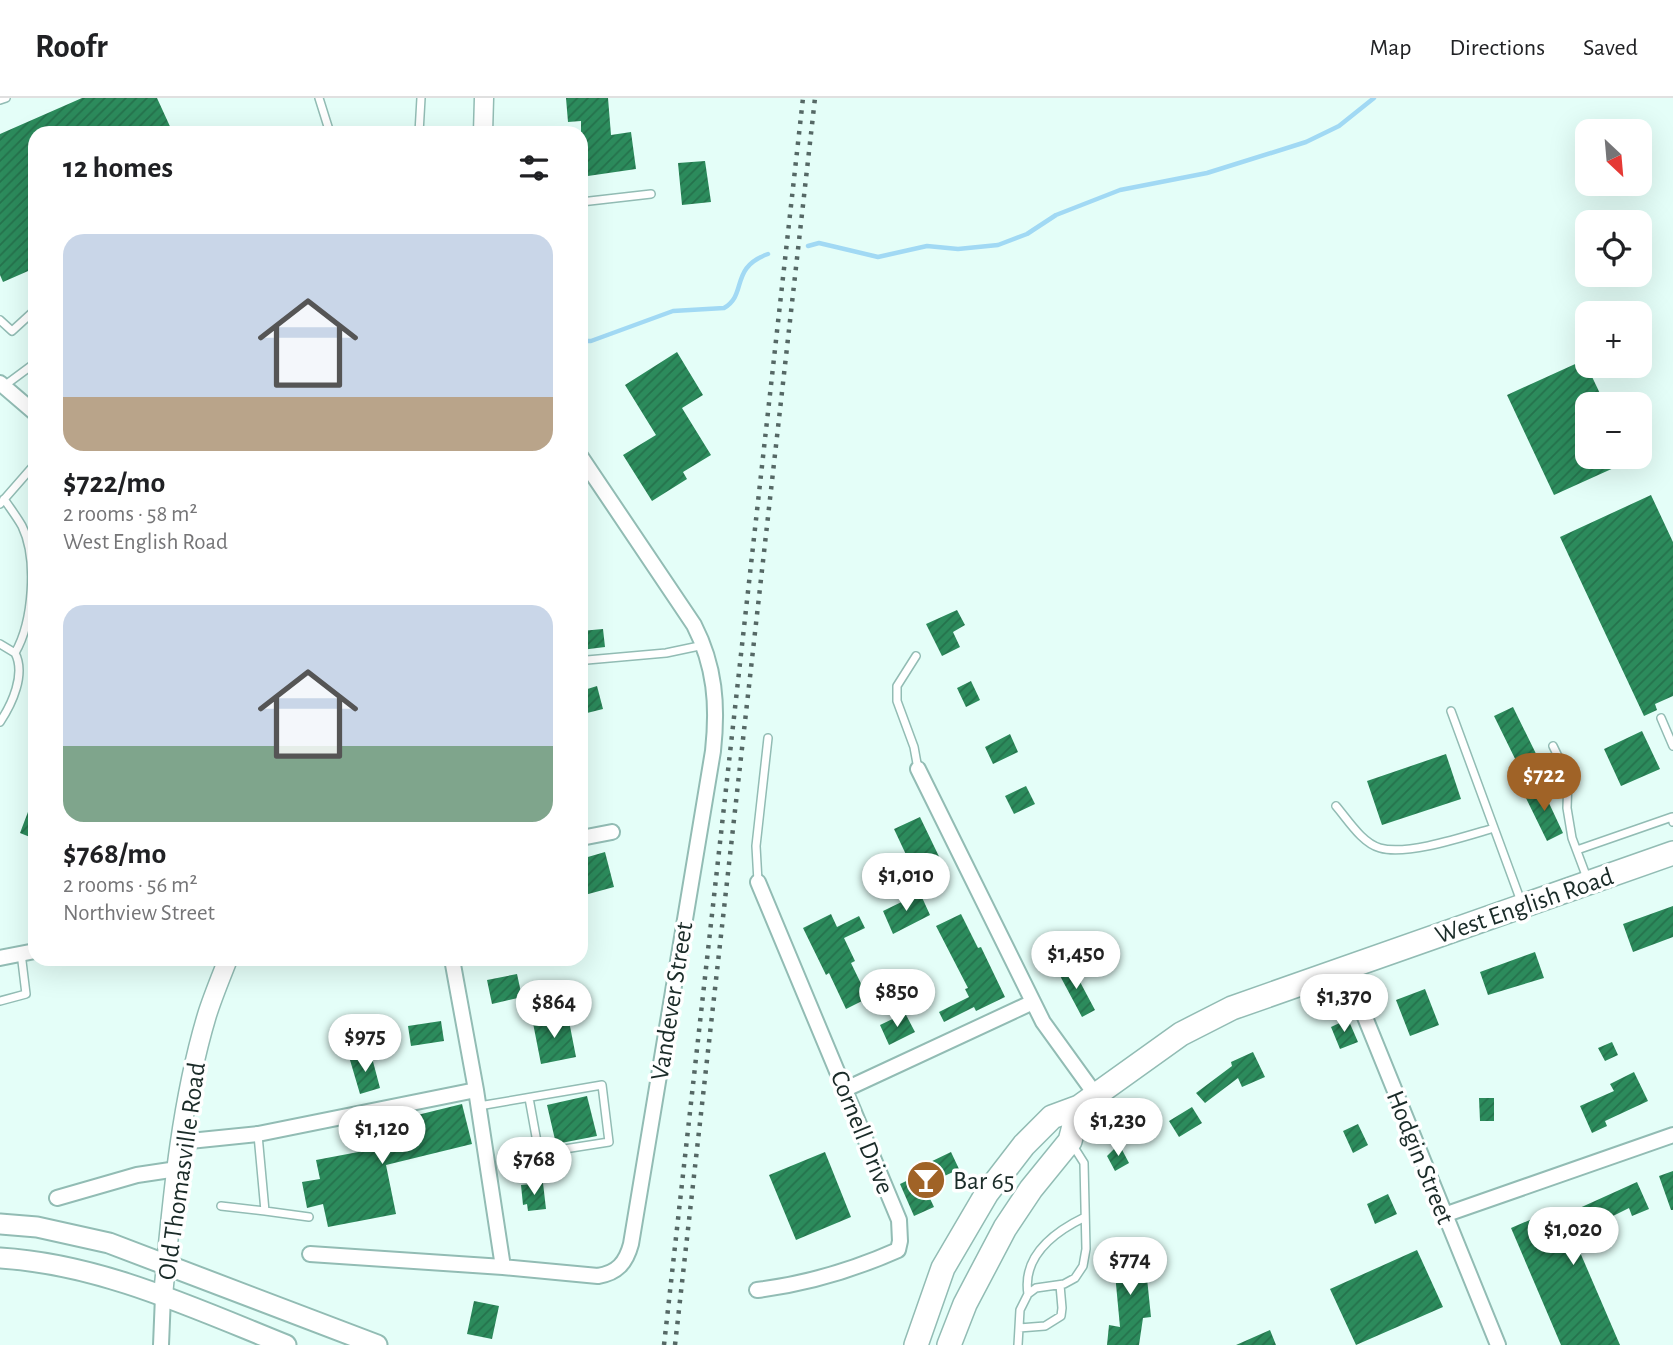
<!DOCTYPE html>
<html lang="en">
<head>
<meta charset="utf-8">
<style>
  body { margin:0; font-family:"Alegreya Sans",sans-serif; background:#f6f6f6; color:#202124; height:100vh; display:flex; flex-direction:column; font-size:26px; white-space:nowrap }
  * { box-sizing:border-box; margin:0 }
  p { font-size:23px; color:#757577 }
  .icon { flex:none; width:38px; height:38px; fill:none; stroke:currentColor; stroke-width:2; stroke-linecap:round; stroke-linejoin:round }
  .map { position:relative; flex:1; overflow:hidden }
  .sheet { position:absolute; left:28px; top:28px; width:560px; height:840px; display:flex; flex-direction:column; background:#fff; border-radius:21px; box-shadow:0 7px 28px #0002 }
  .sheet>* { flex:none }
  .needle { width:46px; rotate:154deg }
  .buttons { position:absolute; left:1575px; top:21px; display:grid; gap:14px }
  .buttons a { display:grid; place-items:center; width:77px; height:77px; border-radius:14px; background:#fff; box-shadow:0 7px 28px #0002; font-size:35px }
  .price { position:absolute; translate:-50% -60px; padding:0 16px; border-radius:24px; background:#fff; color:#222; font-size:23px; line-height:46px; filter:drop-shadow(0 2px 4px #0008) }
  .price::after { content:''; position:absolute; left:50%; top:42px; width:21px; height:16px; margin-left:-10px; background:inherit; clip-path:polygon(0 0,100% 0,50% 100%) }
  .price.on { background:#a06327; color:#fff }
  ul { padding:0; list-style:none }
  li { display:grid; align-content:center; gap:14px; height:371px; padding:0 35px }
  li span { display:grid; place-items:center; height:217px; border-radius:21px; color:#555 }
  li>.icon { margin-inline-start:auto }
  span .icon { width:126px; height:126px; fill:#fffc; stroke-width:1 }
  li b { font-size:30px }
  h2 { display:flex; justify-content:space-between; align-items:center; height:84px; padding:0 35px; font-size:30px }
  header { display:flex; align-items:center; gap:42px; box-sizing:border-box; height:98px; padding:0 35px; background:#fff; border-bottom:2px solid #e0e0e0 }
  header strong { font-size:33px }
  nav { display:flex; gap:38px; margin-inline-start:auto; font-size:24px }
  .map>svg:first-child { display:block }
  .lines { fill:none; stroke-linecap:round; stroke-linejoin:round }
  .stream { stroke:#a1d9f4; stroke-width:4.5 }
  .building { fill:url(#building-hatch) }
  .service-casing { stroke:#92bcb4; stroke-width:10 }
  .minor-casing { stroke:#92bcb4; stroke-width:18 }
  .tertiary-casing { stroke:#92bcb4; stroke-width:21 }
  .secondary-casing { stroke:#92bcb4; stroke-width:23 }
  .primary-casing { stroke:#92bcb4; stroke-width:26 }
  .service { stroke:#fff; stroke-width:7 }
  .minor { stroke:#fff; stroke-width:14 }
  .tertiary { stroke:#fff; stroke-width:18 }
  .secondary { stroke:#fff; stroke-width:19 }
  .primary { stroke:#fff; stroke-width:23 }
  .rail { stroke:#556865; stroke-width:4.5; stroke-dasharray:3.5 7; stroke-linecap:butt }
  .labels { text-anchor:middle; stroke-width:7; stroke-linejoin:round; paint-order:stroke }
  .street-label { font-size:26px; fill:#1a2b28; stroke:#fff }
  .poi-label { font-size:26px; fill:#1a2b28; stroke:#fff; text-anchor:start }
</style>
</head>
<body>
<header>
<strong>Roofr</strong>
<nav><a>Map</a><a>Directions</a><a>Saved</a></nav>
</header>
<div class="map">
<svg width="1673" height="1247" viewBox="0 0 1673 1247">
  <defs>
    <pattern id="building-hatch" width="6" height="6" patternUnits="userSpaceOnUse" patternTransform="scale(1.75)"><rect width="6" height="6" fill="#2c8b5c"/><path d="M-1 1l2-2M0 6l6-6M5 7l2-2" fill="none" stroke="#25724c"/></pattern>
  </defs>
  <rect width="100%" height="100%" fill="#e4fef8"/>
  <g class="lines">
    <path class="stream" d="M808,148L819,145L878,159L927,148L958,151L998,147L1027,136L1056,117L1120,92L1207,75L1306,44L1339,28L1374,0
      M581,243H591L673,213L724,210C748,196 729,170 768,156"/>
  </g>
  <path class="building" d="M82,0H157L173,35H35V170L3,184L0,177V36Z
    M566,0H608L611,37L631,34L636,71L581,79V23L568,24Z
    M705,63L711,104L682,107L678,65Z
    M677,254L703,297L682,310L711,357L683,374L687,381L652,403L623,357L656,337L625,287Z
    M1584,262L1605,306H1587V359H1638L1554,397L1507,297Z
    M1651,397L1673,444V598L1655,606L1657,612L1644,618L1560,439Z
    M957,512L965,527L953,534L960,549L942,558L926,526Z
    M603,531L605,549L581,552V533Z
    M971,583L980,602L966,609L957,590Z
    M597,588L603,611L583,616L581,593Z
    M1513,609L1543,670L1524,679L1494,618Z
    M1642,633L1660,671L1621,688L1604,651Z
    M1010,636L1018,654L993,666L985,649Z
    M1446,656L1461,701L1382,727L1367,683Z
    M1026,688L1035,706L1014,716L1005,698Z
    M1541,688L1563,735L1547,743L1524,696Z
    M34,698L35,699V741L20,735Z
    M920,719L945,771L913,787L903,767L909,763L894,731Z
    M605,754L614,789L581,798V761Z
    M920,795L930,817L893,836L883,813Z
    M1673,808V839L1633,854L1623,826Z
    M831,816L837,829L859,818L865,830L844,840L855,863L851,865L868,900L846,911L829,875L826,877L803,830Z
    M961,816L978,850L981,849L1005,899L976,913L974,909L944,924L939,914L969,899L965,891L968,890L936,828Z
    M1535,854L1544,880L1488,897L1480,874Z
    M1071,867L1095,912L1082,919L1058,874Z
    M517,876L522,899L492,906L487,882Z
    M551,886L553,900L531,903L529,889Z
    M1425,891L1439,927L1410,938L1396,902Z
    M905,915L915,934L889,947L880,927Z
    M568,918L576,959L541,966L533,925Z
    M1348,921L1358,944L1340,951L1331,929Z
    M441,923L444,943L411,948L408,928Z
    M1612,944L1618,957L1605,963L1598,950Z
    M1253,954L1265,979L1242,989L1238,980L1205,1005L1196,995L1232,968L1231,964Z
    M371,956L380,990L360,996L350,962Z
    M1634,974L1648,1003L1605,1023L1607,1028L1592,1035L1580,1008L1614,993L1610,986Z
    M587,998L597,1038L556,1046L547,1007Z
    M1479,1000H1494V1023H1480Z
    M462,1006L472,1046L386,1067L396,1116L328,1129L323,1106L307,1110L302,1084L320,1081L316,1062L390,1048L385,1025Z
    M1192,1009L1202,1025L1179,1039L1169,1023Z
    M1358,1026L1368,1047L1353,1055L1343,1033Z
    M1119,1046L1129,1065L1115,1073L1107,1058Z
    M825,1054L851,1119L796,1142L769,1077Z
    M951,1054L959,1071L924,1088L934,1109L914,1118L900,1086L927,1073L924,1067Z
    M1673,1073V1112H1671L1659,1078Z
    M1637,1084L1649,1111L1632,1118L1629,1110L1573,1138L1620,1247H1561L1511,1130L1560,1109L1564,1117Z
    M543,1085L546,1111L528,1113L527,1106L523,1107L521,1087Z
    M1388,1096L1397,1116L1375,1126L1367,1106Z
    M1144,1151L1151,1219L1143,1220L1139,1247H1107L1109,1227L1120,1229L1113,1154Z
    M1417,1152L1443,1209L1356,1247L1330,1191Z
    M474,1203L499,1208L492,1241L467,1236Z
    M1270,1232L1276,1247H1236Z"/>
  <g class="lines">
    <g class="service-casing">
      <path id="service" d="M319,0L330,35
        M0,2L6,0
        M419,35L421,0
        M581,104L651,96
        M0,222L12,233L35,212
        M4,288L35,265
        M0,406L35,366
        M0,546L15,555C33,524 38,461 22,428C17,419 10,410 4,401
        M916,558L897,588V603L914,649L918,671
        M587,562L666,555L704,547
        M1451,613L1522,806
        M1661,620L1673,648
        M0,624C12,606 26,576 15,555
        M1553,648L1568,679L1567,710L1572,740L1587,780
        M1336,708C1348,722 1362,745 1380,750C1407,758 1466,738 1494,730
        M1577,752L1672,719L1673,724
        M758,784L756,748L768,640
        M0,903L26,896L21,855
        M479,1008L602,987L609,1044L539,1055L529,1000
        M258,1037L265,1113L309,1119
        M221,1108L265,1113
        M1028,1196C1022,1158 1054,1134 1085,1119
        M1019,1230L1045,1228L1061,1218L1062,1210L1060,1187
        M1018,1247L1020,1212L1028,1196L1036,1190L1064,1186L1075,1180L1083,1168L1086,1151L1084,1065L1072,1046"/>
    </g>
    <g class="minor-casing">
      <path id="minor" d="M0,285L35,315
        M918,671L1043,924L1095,996
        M581,740L612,734
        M0,860L35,853
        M452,861L476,992L503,1169
        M1345,870L1498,1247
        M846,991L1033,904
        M180,1044L258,1036L476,992
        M57,1100L137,1077L177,1071
        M1444,1117L1673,1037
        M310,1156L503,1169L598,1178C617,1175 626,1165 631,1146L713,653C718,607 715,568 694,527L581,359
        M757,1192C806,1186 853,1172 898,1152L900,1143L899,1122L758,784
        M161,1247L163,1198"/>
    </g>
    <g class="tertiary-casing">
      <path id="tertiary" d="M483,35L484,0
        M163,1198C172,1104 180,1007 207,917C213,898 221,879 228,861"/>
    </g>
    <g class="secondary-casing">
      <path id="secondary" d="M0,1126L37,1129L109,1145L377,1247
        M0,1160C100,1166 194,1210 286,1247"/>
    </g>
    <g class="primary-casing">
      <path id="primary" d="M916,1247L943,1170L987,1095L1024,1047L1052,1019L1079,1009L1181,936L1232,910L1673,755
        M949,1247L965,1206L1005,1130L1031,1091L1070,1043L1079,1009"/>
    </g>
    <use href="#service" class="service"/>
    <use href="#minor" class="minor"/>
    <use href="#tertiary" class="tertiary"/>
    <use href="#secondary" class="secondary"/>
    <use href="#primary" class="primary"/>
    <path class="rail" d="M664,1247L803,0
      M675,1247L815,0"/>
  </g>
  <defs>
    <g id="bar-disc" transform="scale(2.0125)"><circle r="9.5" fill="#a06327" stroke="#fff"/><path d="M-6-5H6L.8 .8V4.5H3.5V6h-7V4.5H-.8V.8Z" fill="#fff"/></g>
  </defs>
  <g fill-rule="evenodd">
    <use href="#bar-disc" x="926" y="1082"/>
  </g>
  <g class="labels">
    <g class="street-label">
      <text transform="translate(1524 807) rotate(-19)" y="9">West English Road</text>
      <text transform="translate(671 903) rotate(-81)" y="9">Vandever Street</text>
      <text transform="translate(863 1034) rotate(68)" y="9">Cornell Drive</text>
      <text transform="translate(1421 1059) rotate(68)" y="9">Hodgin Street</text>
      <text transform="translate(181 1073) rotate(-82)" y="9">Old Thomasville Road</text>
    </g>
    <g class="poi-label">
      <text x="953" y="1091">Bar 65</text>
    </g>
  </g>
</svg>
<div class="buttons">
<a><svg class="needle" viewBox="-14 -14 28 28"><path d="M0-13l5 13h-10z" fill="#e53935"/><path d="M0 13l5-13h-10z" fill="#757577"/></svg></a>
<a><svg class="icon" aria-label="locate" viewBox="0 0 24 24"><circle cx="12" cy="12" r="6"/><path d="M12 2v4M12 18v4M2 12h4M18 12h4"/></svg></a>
<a>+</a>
<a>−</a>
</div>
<b class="price on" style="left:1544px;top:715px">$722</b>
<b class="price" style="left:906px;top:815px">$1,010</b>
<b class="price" style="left:1076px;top:893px">$1,450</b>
<b class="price" style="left:897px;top:931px">$850</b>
<b class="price" style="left:1344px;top:936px">$1,370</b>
<b class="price" style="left:554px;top:942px">$864</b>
<b class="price" style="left:365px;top:976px">$975</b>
<b class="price" style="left:1118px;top:1060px">$1,230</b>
<b class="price" style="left:382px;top:1068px">$1,120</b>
<b class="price" style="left:534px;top:1099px">$768</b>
<b class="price" style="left:1573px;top:1169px">$1,020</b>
<b class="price" style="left:1130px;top:1199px">$774</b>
<section class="sheet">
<h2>12 homes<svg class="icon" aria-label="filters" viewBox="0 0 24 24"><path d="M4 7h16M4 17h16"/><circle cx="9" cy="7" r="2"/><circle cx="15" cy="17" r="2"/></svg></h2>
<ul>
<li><span style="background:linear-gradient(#c9d6e8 75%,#b9a48a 0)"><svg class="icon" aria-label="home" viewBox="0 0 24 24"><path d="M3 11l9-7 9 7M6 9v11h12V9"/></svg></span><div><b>$722/mo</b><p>2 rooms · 58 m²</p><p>West English Road</p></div></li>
<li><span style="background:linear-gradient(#c9d6e8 65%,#7fa58c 0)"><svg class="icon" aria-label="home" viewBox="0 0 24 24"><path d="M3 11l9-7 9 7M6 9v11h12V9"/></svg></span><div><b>$768/mo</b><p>2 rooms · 56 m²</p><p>Northview Street</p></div></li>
</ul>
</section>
</div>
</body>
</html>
